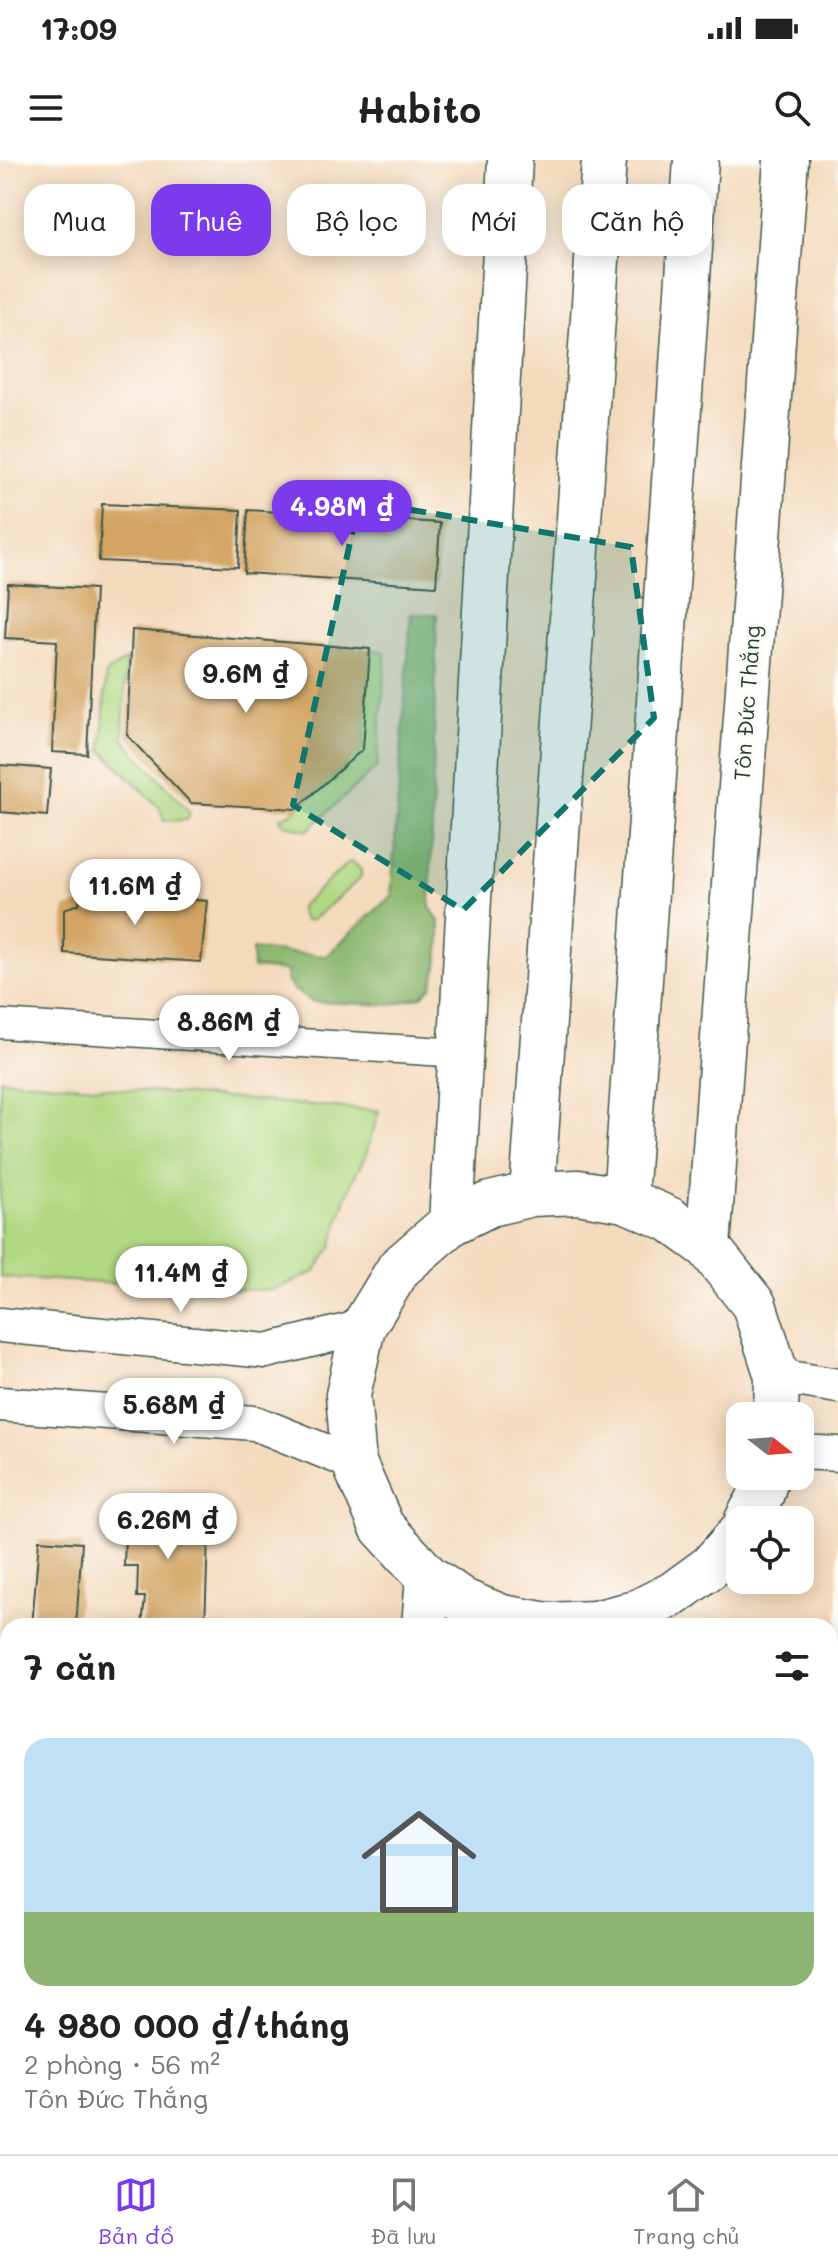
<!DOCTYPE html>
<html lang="vi">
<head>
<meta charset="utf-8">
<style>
  body { margin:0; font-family:Mali,sans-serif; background:#f6f6f6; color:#222; height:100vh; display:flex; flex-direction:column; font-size:30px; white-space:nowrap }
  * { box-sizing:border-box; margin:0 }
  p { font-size:26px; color:#767676 }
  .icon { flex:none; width:44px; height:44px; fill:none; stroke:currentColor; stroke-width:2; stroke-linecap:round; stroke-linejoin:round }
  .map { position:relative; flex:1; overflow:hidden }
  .drawer { position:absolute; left:0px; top:1458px; width:838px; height:536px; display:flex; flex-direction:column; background:#fff; border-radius:24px 24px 0 0; box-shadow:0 4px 20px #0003 }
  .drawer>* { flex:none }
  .guide { position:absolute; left:24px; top:24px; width:790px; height:72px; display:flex; gap:16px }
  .needle { width:52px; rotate:107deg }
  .controls { position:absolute; left:726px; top:1242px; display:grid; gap:16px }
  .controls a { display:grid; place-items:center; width:88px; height:88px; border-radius:16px; background:#fff; box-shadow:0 4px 20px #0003; font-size:40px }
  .price { position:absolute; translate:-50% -68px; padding:0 18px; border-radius:28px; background:#fff; color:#222; font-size:26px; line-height:52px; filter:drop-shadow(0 2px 4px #0008) }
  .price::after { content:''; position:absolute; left:50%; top:48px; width:24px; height:18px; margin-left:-12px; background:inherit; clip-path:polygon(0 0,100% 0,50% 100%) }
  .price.on { background:#7c3aed; color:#fff }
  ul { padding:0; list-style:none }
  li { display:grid; align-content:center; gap:16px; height:424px; padding:0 24px }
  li+li { border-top:2px solid #e0e0e0 }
  li span { display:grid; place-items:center; height:248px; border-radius:24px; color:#555 }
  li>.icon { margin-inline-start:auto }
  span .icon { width:144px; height:144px; fill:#fffc; stroke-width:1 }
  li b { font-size:34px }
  h2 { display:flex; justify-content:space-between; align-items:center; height:96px; padding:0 24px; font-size:34px }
  .tag { padding:0 28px; border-radius:24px; background:#fff; box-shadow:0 4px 20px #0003; font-size:28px; line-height:72px }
  .tag.on { background:#7c3aed; color:#fff }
  .status { display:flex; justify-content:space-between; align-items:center; height:56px; padding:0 40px; background:#fff; direction:ltr }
  .status svg { height:22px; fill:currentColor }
  header { display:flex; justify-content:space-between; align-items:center; height:104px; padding:0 24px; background:#fff; font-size:36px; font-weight:700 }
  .dock { display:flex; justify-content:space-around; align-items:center; height:112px; border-top:2px solid #e0e0e0; background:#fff; font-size:22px; color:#767676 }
  .dock a { display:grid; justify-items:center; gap:4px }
  .dock .on { color:#7c3aed }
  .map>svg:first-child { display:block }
  .green { fill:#b1d882; stroke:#688a5b; stroke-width:2 }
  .forest { fill:#8cb870; stroke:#567a52; stroke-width:2 }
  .building { fill:#d3a463 }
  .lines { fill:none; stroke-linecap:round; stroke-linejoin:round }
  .minor-casing { stroke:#3f5549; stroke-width:31 }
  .tertiary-casing { stroke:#3f5549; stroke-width:37 }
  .primary-casing { stroke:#3f5549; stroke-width:47 }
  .minor { stroke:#fff; stroke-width:28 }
  .tertiary { stroke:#fff; stroke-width:34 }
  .primary { stroke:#fff; stroke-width:44 }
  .marked { fill:#0f766e; fill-opacity:0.2; stroke:#0f766e; stroke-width:6; stroke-dasharray:16 10; stroke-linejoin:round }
  .labels { text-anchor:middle; stroke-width:8; stroke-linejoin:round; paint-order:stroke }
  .street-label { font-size:22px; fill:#1f3d34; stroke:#fdfcf7 }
</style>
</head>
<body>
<div class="status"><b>17:09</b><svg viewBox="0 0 49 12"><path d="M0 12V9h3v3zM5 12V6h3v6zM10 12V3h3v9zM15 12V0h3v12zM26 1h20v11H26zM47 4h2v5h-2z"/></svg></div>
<header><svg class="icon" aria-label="menu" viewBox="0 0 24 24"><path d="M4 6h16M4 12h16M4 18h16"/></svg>Habito<svg class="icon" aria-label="search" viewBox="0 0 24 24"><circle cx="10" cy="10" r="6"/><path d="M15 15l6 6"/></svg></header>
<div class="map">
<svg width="838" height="1994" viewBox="0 0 838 1994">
  <rect width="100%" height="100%" fill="#fdfcf7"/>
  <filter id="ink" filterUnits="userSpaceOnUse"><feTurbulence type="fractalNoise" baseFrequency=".0125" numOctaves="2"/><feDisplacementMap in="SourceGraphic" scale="16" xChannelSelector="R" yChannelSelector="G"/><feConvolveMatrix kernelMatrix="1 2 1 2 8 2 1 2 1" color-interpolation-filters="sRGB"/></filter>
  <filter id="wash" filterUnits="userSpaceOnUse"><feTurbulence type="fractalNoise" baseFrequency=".006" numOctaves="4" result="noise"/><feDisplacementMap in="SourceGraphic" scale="32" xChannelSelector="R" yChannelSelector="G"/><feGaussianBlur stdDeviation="1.8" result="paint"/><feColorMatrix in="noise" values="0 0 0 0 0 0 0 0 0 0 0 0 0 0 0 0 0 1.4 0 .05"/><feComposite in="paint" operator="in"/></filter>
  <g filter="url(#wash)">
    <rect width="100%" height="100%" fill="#f4dabd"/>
    <path class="green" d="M370,489L385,492V510L377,607L307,671L284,664L280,658L292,653L363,589Z
      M126,500L123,579L190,652L187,660L164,661L160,648L102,590L106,513Z
      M353,702L361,710V718L312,760L305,761L300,752V747L348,703Z
      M0,919L379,951L365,997L352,1021L339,1059L332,1087L315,1112L273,1130H230L0,1117Z"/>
    <path class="forest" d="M411,454H437L430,747L440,763V783L437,807L432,826L422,836L392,845L312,842L293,829L286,819L287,811L253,808L252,789L326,796L391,736Z"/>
    <g id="blocks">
      <path class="building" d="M102,344L241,350L238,407L99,401Z
        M248,350L440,363L436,426L244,413Z
        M8,424L95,429L87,594L52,592L57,481L5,478Z
        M132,470L370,489L363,589L296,649L191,643L127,575Z
        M0,605L51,609L47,656L0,652Z
        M80,730L207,741L201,802L64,793V749L79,744Z
        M121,1343L209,1346L205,1466H142L145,1437H137L138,1406H124L125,1375H120Z
        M39,1380L82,1383L76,1466H32Z"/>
    </g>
  </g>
  <g filter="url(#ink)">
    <use href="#blocks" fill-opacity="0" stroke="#3f5549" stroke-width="2"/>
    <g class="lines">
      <g class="minor-casing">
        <path id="minor" d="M0,864L461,893"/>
      </g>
      <g class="tertiary-casing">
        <path id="tertiary" d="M0,1165L266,1191L363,1167
          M777,1216L838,1226
          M0,1244L255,1263L354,1303
          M800,1292L838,1294"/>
      </g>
      <g class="primary-casing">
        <path id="primary" d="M532,1034L604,0
          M625,1040L696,0
          M451,1063L510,0
          M708,1087L786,0
          M747,1360L762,1333L767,1316
          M740,1373L710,1407L673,1434L635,1453L594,1463L547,1465L502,1457L463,1441L428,1417L382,1367L354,1303L348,1235L363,1167L399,1108L451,1063L490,1044L532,1034L578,1032L625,1040L669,1059L708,1087L754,1145L777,1216L776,1256
          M424,1466L428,1417
          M384,1994V1986
          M464,1994L465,1986
          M556,1994V1986
          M641,1994L642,1986"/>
      </g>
      <use href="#minor" class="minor"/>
      <use href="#tertiary" class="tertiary"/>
      <use href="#primary" class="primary"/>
    </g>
  </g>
  <path class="marked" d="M359,341L631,387L654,558L463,750L293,645Z"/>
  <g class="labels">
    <g class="street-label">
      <text transform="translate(747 543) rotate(-86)" y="8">Tôn Đức Thắng</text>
    </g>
  </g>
</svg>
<div class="controls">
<a><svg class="needle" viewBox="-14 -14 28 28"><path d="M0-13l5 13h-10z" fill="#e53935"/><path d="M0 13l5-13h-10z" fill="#767676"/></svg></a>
<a><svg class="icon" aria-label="locate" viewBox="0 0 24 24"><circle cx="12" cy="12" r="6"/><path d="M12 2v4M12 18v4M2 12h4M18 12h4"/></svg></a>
</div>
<b class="price on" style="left:342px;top:388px">4.98M ₫</b>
<b class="price" style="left:246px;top:555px">9.6M ₫</b>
<b class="price" style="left:135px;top:767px">11.6M ₫</b>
<b class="price" style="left:229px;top:903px">8.86M ₫</b>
<b class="price" style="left:181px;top:1154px">11.4M ₫</b>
<b class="price" style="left:174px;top:1286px">5.68M ₫</b>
<b class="price" style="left:168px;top:1401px">6.26M ₫</b>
<div class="guide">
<a class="tag">Mua</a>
<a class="tag on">Thuê</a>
<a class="tag">Bộ lọc</a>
<a class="tag">Mới</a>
<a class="tag">Căn hộ</a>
</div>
<section class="drawer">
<h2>7 căn<svg class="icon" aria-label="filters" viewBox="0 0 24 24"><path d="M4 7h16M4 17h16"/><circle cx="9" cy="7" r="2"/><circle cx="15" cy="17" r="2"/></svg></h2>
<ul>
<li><span style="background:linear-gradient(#bfe0f5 70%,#8fb573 0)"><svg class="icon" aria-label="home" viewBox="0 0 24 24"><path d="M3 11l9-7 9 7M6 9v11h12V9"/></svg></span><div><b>4 980 000 ₫/tháng</b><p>2 phòng · 56 m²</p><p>Tôn Đức Thắng</p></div></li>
</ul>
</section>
</div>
<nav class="dock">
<a class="on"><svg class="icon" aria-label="map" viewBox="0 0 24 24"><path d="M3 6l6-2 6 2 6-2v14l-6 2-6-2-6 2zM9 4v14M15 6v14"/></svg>Bản đồ</a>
<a><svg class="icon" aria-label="saved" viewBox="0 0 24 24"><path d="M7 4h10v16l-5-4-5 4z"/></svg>Đã lưu</a>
<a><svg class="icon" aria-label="home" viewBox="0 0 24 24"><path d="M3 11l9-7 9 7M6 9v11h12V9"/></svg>Trang chủ</a>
</nav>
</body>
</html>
